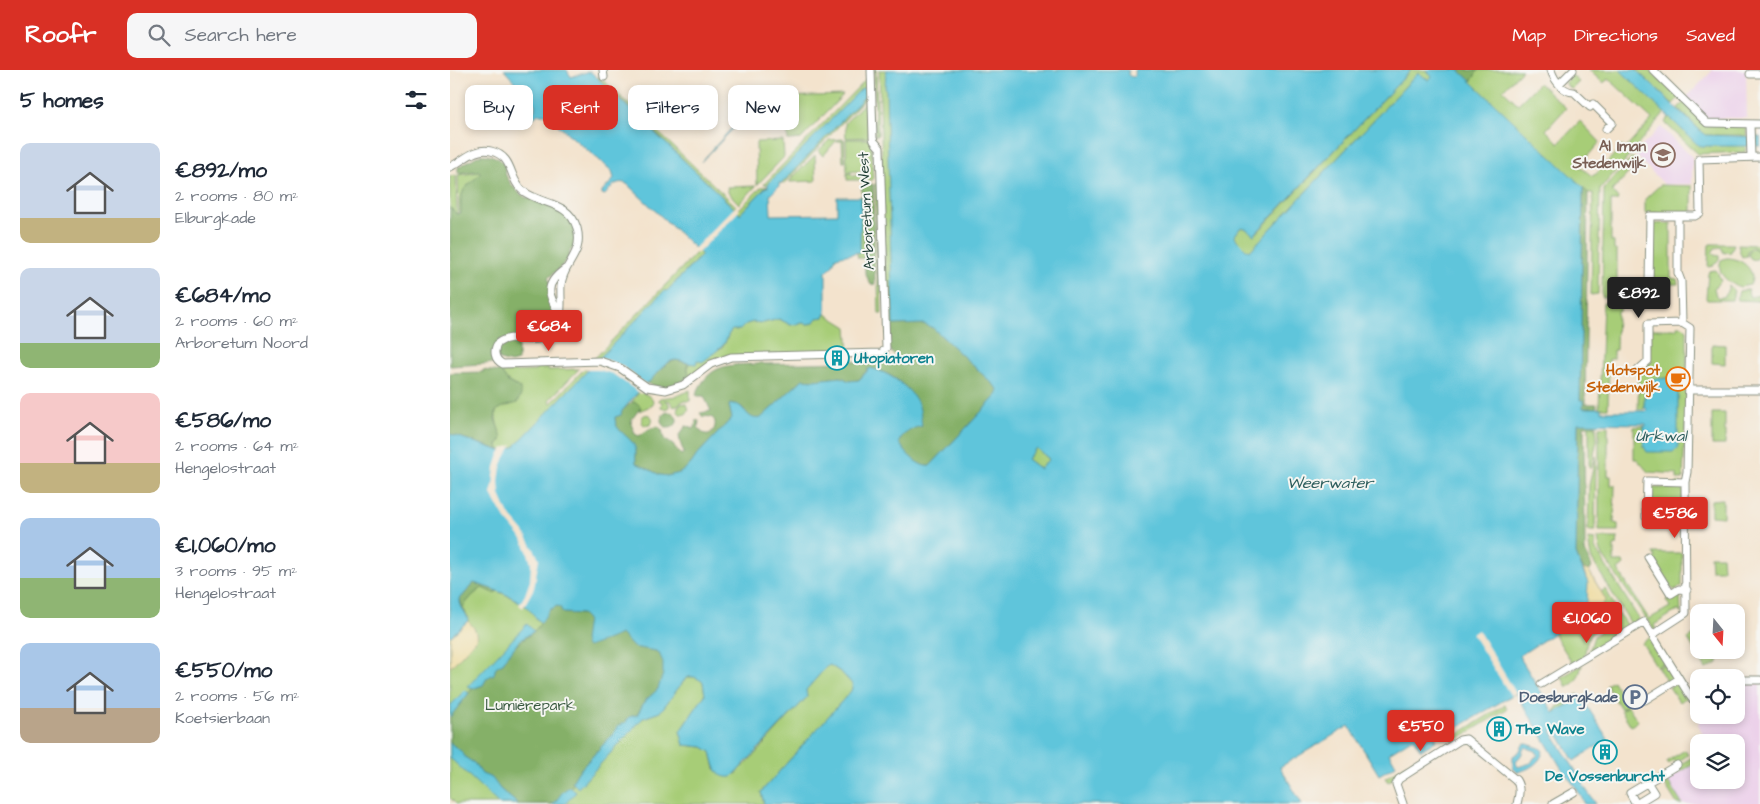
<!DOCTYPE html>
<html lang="en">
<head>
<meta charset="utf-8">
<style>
  body { margin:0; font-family:"Architects Daughter",sans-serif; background:#f6f6f7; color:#1f2937; height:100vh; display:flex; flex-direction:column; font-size:19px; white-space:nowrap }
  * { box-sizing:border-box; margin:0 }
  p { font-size:16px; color:#747a83 }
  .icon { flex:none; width:28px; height:28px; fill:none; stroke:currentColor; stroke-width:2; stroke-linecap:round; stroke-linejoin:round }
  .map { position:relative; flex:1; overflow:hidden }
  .panel { display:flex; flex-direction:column; background:#fff; width:450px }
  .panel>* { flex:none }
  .hud { position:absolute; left:15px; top:15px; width:475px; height:45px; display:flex; gap:10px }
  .needle { width:32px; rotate:162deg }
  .controls { position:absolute; left:1240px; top:534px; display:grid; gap:10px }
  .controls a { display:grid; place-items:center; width:55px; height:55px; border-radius:10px; background:#fff; box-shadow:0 2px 8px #0003; font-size:25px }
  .price { position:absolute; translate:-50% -42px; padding:0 11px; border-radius:5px; background:#d93025; color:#fff; font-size:16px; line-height:32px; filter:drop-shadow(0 1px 2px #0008) }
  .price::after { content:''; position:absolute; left:50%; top:30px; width:15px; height:11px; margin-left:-8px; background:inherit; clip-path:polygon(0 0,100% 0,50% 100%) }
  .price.on { background:#222; color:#fff }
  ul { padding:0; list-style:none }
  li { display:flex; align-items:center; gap:15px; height:125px; padding:0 20px }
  li span { display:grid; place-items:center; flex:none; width:140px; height:100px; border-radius:10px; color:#555 }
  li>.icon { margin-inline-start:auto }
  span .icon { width:60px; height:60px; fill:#fffc; stroke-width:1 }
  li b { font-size:21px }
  h2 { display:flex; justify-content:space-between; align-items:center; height:60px; padding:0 20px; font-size:21px }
  .tag { padding:0 18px; border-radius:10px; background:#fff; box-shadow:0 2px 8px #0003; font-size:18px; line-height:45px }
  .tag.on { background:#d93025; color:#fff }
  header { display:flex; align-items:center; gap:30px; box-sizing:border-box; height:70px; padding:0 25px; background:#d93025; color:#fff }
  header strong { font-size:24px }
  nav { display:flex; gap:28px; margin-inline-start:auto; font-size:18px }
  .search { width:350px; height:45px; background:#f6f6f7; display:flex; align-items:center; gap:12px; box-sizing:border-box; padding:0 18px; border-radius:10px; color:#747a83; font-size:19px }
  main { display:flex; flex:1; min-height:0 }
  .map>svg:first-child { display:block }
  .built { fill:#ecd1ea }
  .green { fill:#a7cd77; stroke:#638556 }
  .forest { fill:#85b068; stroke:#52764e }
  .sand { fill:#eeda9e; stroke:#868c69 }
  .water { fill:#5ec5db; stroke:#3e8188; fill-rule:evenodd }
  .pier { fill:#f3e3cd }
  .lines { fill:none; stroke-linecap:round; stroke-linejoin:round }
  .minor-casing { stroke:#899080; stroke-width:9 }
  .minor { stroke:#fff; stroke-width:7 }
  .labels { text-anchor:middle; stroke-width:4; stroke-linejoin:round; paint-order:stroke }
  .education-label { font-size:15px; font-weight:bold; fill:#785e54; stroke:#f6f6f2; text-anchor:end }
  .street-label { font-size:15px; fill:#1f3d34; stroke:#f6f6f2 }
  .culture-label { font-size:15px; font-weight:bold; fill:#0d838f; stroke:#f6f6f2; text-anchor:start }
  .food-label { font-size:15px; font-weight:bold; fill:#c56008; stroke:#f6f6f2; text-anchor:end }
  .service-label { font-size:15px; font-weight:bold; fill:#4e5e75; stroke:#f6f6f2; text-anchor:end }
  .park-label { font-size:15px; fill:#3a5a41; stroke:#f6f6f2 }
  .water-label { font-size:16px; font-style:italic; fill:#2f5f5e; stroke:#f6f6f2 }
</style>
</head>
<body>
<header>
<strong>Roofr</strong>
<div class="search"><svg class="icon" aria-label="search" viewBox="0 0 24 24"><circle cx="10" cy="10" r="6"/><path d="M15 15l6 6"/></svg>Search here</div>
<nav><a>Map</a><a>Directions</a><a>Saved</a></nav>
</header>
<main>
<section class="panel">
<h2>5 homes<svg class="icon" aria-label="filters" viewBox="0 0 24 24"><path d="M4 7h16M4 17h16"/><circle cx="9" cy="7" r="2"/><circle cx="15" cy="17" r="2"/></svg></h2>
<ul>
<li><span style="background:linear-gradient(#c9d6e8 75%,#c2b280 0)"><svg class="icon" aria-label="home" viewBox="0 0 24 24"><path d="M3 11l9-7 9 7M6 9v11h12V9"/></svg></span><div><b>€892/mo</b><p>2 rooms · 80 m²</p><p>Elburgkade</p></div></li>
<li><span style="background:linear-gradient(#c9d6e8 75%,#8fb573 0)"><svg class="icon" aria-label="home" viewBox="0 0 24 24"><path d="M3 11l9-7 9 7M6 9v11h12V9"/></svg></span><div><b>€684/mo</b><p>2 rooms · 60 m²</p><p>Arboretum Noord</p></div></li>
<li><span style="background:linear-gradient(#f6c9c9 70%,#c2b280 0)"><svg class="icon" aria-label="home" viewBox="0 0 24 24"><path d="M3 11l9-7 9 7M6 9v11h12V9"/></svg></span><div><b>€586/mo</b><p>2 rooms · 64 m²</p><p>Hengelostraat</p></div></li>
<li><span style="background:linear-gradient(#a9c7e8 60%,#8fb573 0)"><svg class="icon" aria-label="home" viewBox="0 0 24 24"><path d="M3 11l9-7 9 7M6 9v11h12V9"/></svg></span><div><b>€1,060/mo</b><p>3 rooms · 95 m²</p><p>Hengelostraat</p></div></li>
<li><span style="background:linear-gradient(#a9c7e8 65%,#b9a48a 0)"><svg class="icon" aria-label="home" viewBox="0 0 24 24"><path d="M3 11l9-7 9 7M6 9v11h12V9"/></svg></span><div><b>€550/mo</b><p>2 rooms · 56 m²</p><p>Koetsierbaan</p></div></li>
</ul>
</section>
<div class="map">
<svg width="1310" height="734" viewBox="0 0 1310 734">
  <rect width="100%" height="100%" fill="#f6f6f2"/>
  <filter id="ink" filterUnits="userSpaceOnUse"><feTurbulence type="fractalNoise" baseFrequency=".02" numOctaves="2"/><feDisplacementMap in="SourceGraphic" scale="10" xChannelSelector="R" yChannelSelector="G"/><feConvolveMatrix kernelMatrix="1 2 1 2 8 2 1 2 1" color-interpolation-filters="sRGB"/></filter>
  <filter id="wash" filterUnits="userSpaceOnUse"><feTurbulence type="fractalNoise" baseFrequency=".0096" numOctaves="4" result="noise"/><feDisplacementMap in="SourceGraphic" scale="20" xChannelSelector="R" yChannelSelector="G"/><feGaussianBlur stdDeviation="1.12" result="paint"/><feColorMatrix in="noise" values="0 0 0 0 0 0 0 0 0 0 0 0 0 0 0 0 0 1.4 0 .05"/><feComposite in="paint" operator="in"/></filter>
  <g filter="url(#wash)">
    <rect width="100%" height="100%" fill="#f3e3cd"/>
    <path class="built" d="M1263,0H1296L1297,48H1256L1235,29Z
      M1211,57L1242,87V114H1214L1184,84Z
      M1289,614H1310V734H1232L1217,710L1249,691V710H1286V672H1258L1248,655L1251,645H1286V616Z"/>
    <path class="green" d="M424,0H426L428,65L425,66Z
      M429,0H436L443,252L449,255H437Z
      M961,0H976L982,6V10L979,11L967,4L800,181L797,180L785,168V165L791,157L795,158L805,165Z
      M1028,0H1072L1053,20L1068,34L1089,13L1116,38L1096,60L1109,73L1130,51L1150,72L1129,96L1142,106L1146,104L1172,76L1181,84L1150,119L1148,224L1141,225L1143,123H1138L1021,12Z
      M1139,0H1170L1215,42L1182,82L1177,77L1202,49L1159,9L1153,13Z
      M1186,0H1199L1229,28L1223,34Z
      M420,5V23L335,113H329H332L417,24L412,18L319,114H314Z
      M1122,5L1129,12L1122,19L1119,18L1116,14V11Z
      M149,6L286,136L284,138L148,8Z
      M393,25L351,69L338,70L336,27Z
      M420,27L421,67L396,68L395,53Z
      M1234,32L1257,54L1297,56L1296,67L1291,65H1255L1228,38Z
      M1220,46L1249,76L1296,75L1295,82L1248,84L1217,55L1215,52Z
      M394,69L395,92H393L392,71H386L373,86L368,81L379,70Z
      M396,69H421L423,110H397V103H401L402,106L413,105L412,101L397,102Z
      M333,71L334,87L307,115L306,72Z
      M365,85L366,111L340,112V110Z
      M1182,87L1188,93L1162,121L1168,128L1167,131H1161V171L1164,172V180L1167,181V219H1171L1170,227H1152L1154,119Z
      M30,102V105C22,111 12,118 11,130C11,135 12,138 11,143L9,144L8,105Z
      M6,105L7,144H6L0,137V106Z
      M425,114H429L432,244H429Z
      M1210,115L1242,116V143H1195V129Z
      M306,116L289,134L278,122L277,117Z
      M319,116L316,117L290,144L287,141L311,117Z
      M411,143L413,145L414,149V188H408L407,184L409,182L410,179Z
      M1221,153V208L1227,209L1228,214H1203L1204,154Z
      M1260,174H1284L1281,182L1274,183L1271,177L1265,178L1262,183L1264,185L1269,186V189L1263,196L1258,197L1259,175Z
      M1288,174L1310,175V185L1306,179L1302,177L1297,181V186L1292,187L1290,183Z
      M1298.5 184a5.5 5.5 0 1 1 11 0a5.5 5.5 0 1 1-11 0Z
      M248,181L252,184L217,221H214L149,289H144Z
      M1276,188C1290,187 1308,200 1300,215L1290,217C1278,213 1266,204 1271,190Z
      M1265,200L1267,201L1271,211L1264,218L1266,226L1269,228L1275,226L1279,216L1284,221L1282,230H1257L1256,228L1258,204L1259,201Z
      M1299,219L1298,222L1300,227L1310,225V231L1288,230L1287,228L1289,221Z
      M1153,233L1170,234V241H1167L1166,280H1163V289H1159L1158,338H1149Z
      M376,244L397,257L399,282L280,286L234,311L238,306V293L241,294C250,287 262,285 271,278C277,274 276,265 282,260H290L296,254L303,252L313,253L329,249L341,255L352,253L359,254L364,252L367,248L374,247Z
      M1227,256H1233L1237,260V303H1226C1217,312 1205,306 1195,314L1194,339H1188L1189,302L1198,295L1200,259H1227Z
      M1262,274L1275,275V294L1262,293Z
      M86,297H98V300L129,299L99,330L101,333L134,299L139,300L66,376L57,380H49L48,375L51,371C50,360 45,353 46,340L53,337L67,333L70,318L58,312L51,302L86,301Z
      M1228,317L1237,319L1233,409H1227V404L1198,402L1187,389H1184V357L1194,356V377L1227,378Z
      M240,320V331H233L224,337L220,331L214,330L219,333V337L216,339L211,337L212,332L208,330L210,328L227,326Z
      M189,322C195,324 204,326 203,335L189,341L191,337L182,333V332Z
      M227.5 339a5.5 5.5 0 1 1 11 0a5.5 5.5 0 1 1-11 0Z
      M1262,343H1275V375H1262Z
      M191.5 350a5.5 5.5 0 1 1 11 0a5.5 5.5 0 1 1-11 0Z
      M1139,356H1146L1147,370L1141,398H1139Z
      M1158,356V406H1161V415H1165L1164,453L1168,454V461H1149V357Z
      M586,378L599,389L590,399L577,389Z
      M1146,386L1145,461H1138L1139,415Z
      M1227,413H1230L1233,417L1232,449H1200V418H1226Z
      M1273,429V447L1261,446V430Z
      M1148,468H1168L1167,475L1164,476V492H1173L1174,495L1168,500L1199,549L1220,537L1216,530L1230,523L1231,544L1228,540L1204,555L1206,559L1204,560L1153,486L1150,479Z
      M1138,469L1145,470V478L1189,549L1181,554L1141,488Z
      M1203,483H1232V516L1224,520L1220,517L1203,489L1206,488Z
      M1260,486H1272L1273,500H1261Z
      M35,516C51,523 80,532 87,550L94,548L128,718L193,648L210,642L236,608C243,605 248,608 253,612L255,625L230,661L234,675L253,677L261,682L265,699L287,704L289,699L296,694L357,627L356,620L377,596L380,595L392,603L403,615L401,621L311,722L314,734H6L0,728V567L18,547L10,532Z
      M1155,519C1178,554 1158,543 1141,564C1136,570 1136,580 1134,587L1123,594L1104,564L1118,555L1128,557L1156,530L1151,522Z
      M1169,544L1179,559L1138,585L1144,566L1163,553Z
      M1249,562V580H1269L1268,593L1256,599L1238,569Z
      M1201,567L1216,591L1207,597L1192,573Z
      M1215,594L1219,597L1225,608L1218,613L1208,598Z
      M1132,595C1129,605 1128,612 1117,617L1112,607Z
      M1163,611L1177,635L1171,639L1156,615Z
      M1229,613L1238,627L1229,632L1219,617Z
      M1128,624L1131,627L1105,642L1107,637Z
      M1055,635L1057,639L1003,672L1002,668Z
      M1178,636L1188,651L1181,656L1171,640Z
      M1235,680L1238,685L1226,693L1224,690L1218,694L1217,691Z
      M1249,683V691L1228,703L1226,702L1230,700L1229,695Z
      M964,690L966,694L938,712L935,708Z
      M1217,710L1232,734H1227L1214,713Z"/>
    <path class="forest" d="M1009,0H1028L1021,12Z
      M29,85C38,84 50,86 54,95C56,99 54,100 55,103C59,113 68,124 77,128C84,127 93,131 99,135C105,138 113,141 117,145C126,154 127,168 123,179L120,180C120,192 106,201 98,208C101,214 103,226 104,234C112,273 76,268 49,270L48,293L0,296V137L6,144L11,143V128L14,119L31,103L29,101L8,103V97Z
      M423,114L425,214L421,215L415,203L414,149C411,136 411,128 412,115Z
      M1133,117L1138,123L1135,334H1147L1146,338H1133L1130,330Z
      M474,254L483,258L548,319V324L480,396C468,398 454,382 449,372C451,364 463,357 472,356C470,347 468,337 464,329C457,313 434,299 418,299L409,310L399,311L391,307L364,310L353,309L311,348L305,349L301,348L292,337L281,333L279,336L282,348L247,385L241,394L230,403L217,406L210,405L186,393C185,387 187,382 184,377C179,365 164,362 165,347L182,332L187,333L191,337L182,349L181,354L185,364L189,366L199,359L208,356L212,360L214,369L223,375L231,385L234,383L230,372L229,365L236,356L241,357L242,359L245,358L246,350L249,351L248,358C262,378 276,342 253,347L250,343L261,341L254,326H248L246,325C259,293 278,295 308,294L309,293H313L314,294L394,292V290H403V292L411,291V288L427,287L428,291H445L447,287C435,279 437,268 437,255Z
      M68,271V291L61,293L50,290L47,283L50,273Z
      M226,290L238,293L237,297L239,303C230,319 211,320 196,313L218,293Z
      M33,300L51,302L58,312L70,318L71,325L67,333L53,337L46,341L45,349L52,368L48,375L49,380L0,364V303L33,302Z
      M211 350a8 8 0 1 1 16 0a8 8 0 1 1-16 0Z
      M1128,352L1146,354V356H1134L1135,481L1142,498L1139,501L1133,499L1126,484Z
      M24,513L47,521L45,524L32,518L22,526L12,538L10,529Z
      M107,536H110L113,543L132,544L137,549V555L171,564C176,567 177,572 181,575C189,580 200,577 207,582C219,589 213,613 206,621C203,625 198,627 195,631C192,635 190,641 187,645L179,647L176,652L167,657L164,663L128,702L122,712L123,715L102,734H68L50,719L42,709L32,704L24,693L16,688L8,679L0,673V647L22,619L33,615L37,608L44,603L46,597L54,592C60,575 75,571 86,559C93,551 96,539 107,536Z"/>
    <path class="sand" d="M1133,499L1139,501L1156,530L1137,555L1128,557L1118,555C1136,542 1143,521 1133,499Z
      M18,551C23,556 28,562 26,570L0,598V567Z"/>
    <path class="water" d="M54,0H117L121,7L137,2H141L290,144L316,117H318V114L412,18H414L417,24L332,113H329V116L320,125L321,145L387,144V127H411L410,182L386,187L382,196L376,202V244L374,247L367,248L364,252L359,254L352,253L341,255L329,249L313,253L303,252L296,254L290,260H282C277,265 277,269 274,274C273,276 256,290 252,292L247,290L246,294C238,294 232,290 225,290C215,291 206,305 199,312L196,313L172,341L171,345L165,347C164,362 180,365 185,377C187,382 185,387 186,393L210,405L217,406L230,403L241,394L247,385L282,348L279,335C295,329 294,352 311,348L353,309L364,310L391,307L399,311L409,310L420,298C439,302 462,318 469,336C471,343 471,350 472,356C464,357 451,364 449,372C454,382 469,398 480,396L548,324V319L545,316L483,258L474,254L443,255L436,20L435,19L436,0H678V5L682,7L685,6V0H961L804,165L795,158L791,157L785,165V168L797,180L800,181L967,4L969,3L979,11L982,7L976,0H1009L1133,117L1130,330H1133V338H1151V341H1196L1197,339L1194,338L1195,314L1201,309L1220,308V317H1228V378L1223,382H1197L1194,377V356H1196V354L1128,353L1126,484L1138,513L1137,531L1129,547L1069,586L1104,643L1131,627L1158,669L1124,691L1105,659L1101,661L1134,714L1133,715L1146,734H1135L1127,719L1112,699L1066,623L1000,662L988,642L975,650L987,670L971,680L963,668L939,683L946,695L929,705L899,656L830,697L852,734H314L311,722L401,621L403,615L392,603L380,595L377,596L356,620L357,627L282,707C265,709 265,695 261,682L253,677L234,675L230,661L255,625L253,612C247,608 243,605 236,608L210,642L193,648L128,718L122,712L128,702L164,663L167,657L176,652L179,647L187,645L195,631L208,619L213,604V592L209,583L206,581L183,577L171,564L138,577L136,576L134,571L137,549L132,544L113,543L110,537L107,536L99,540L91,553C86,549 83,543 78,538C63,525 42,519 24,513L10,529C9,538 18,543 18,551L0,567V364L51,381L64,377L214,221H217L252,185L177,114C166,109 161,118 155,125L152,124V122L164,109L162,101L95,44H88L75,55L72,53L85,40V34ZM586,378L599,389L590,399L577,389Z
      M1170,0H1186L1255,65L1310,67V76H1249Z
      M299,39L300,41L251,92Z
      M77,554L84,561L69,571L60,583L57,585L54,592L46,597L44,604L37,608L33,615L22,619L18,616Z
      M15,620L19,623L0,647V636Z
      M0,673L11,681L16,688L24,693L32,704L42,708L50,719L68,734H49L0,688Z
      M1074,673L1090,678L1093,681C1091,693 1078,700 1067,702L1063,698V686L1069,682ZM1075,677L1086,681L1088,685L1084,688L1081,693L1068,697C1063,690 1070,689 1072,683C1073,681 1073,679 1075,677Z
      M120,717L126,722L115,734H102C109,730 111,720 120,717Z"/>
    <path class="pier" d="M286,136L290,140L247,184L243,180Z
      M146,288L158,290L172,296L197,315L191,324L163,304L149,300H136Z
      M63,375L55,387L51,397L49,411L50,425L58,443L74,462L89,488L84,518L73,538L69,535L75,525L80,511L81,494L78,483L72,469L54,447L41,424L43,416L45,397L49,385L53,378Z
      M1028,560L1066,623L1061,626L1022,564Z"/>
  </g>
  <g filter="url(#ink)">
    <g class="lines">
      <g class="minor-casing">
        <path id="minor" d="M153,0L154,7
          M1101,0C1104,10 1113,22 1124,22L1140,37L1143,34L1162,53L1156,59
          M1203,0L1257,53L1310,54
          M1300,4H1310
          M1109,14L1123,0
          M1300,54L1301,87
          M0,97C13,91 25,77 41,81C65,87 58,109 73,121C91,135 119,131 127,158C134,185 113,193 111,215C110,232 115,248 101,262C83,279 66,260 48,273C43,280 44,290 53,294L150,291L170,298L197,317L216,320L233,315L261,294L281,287L432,283L436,278L430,78L424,71L423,68L421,0
          M1199,215L1200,146H1228
          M110,245C98,224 93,215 115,199
          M1188,300L1198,291V254L1232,253
          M1239,320H1310
          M1196,447L1197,411L1235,412
          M1198,487L1221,524L1229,519L1237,520
          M1202,565L1236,543L1235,412L1237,402L1240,258L1232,253L1231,211L1228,203V146H1245L1250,143L1249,89L1310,87
          M1286,610H1310
          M1091,614L1194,552L1240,626L1246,634L1249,632
          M1195,630L1229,609
          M953,734L946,714L949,709L1010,670L1016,669L1066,710C1071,718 1069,725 1067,734
          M1103,734L1124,722
          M1186,734L1180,723L1227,695
          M1186,734L1204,723L1197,712"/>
      </g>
      <use href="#minor" class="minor"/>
    </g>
  </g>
  <defs>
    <g id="school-ring" transform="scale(1.25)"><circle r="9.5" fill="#f6f6f2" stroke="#8d6e63" stroke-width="1.5"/><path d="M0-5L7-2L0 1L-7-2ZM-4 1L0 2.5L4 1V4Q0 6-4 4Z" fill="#8d6e63"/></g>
    <g id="building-ring" transform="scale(1.25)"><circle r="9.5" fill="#f6f6f2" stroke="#0f9aa8" stroke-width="1.5"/><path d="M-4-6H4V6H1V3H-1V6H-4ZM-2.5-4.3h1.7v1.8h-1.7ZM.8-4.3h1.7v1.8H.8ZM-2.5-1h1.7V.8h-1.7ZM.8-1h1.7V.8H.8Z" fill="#0f9aa8"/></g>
    <g id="cafe-ring" transform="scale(1.25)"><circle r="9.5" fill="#f6f6f2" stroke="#e8710a" stroke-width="1.5"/><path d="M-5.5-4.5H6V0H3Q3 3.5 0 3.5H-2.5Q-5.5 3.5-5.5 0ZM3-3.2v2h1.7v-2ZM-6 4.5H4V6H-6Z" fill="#e8710a"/></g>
    <g id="parking-ring" transform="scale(1.25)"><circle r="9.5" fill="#f6f6f2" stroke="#5c6f8a" stroke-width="1.5"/><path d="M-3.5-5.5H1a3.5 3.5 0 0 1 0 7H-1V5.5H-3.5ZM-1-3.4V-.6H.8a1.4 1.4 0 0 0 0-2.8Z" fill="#5c6f8a"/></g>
  </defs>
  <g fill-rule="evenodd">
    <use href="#school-ring" x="1213" y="85"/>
    <use href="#building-ring" x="387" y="288"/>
    <use href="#cafe-ring" x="1228" y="309"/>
    <use href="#parking-ring" x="1185" y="627"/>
    <use href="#building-ring" x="1049" y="659"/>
    <use href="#building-ring" x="1155" y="682"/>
  </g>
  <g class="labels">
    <g class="education-label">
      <text x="1196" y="81">Al Iman<tspan x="1196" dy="17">Stedenwijk</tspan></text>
    </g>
    <g class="street-label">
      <text transform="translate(416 141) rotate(-93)" y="5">Arboretum West</text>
    </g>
    <g class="culture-label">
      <text x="404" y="293">Utopiatoren</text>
      <text x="1066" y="664">The Wave</text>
      <text x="1155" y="711" text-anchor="middle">De Vossenburcht</text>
    </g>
    <g class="food-label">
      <text x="1210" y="305">Hotspot<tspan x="1210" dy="17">Stedenwijk</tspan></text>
    </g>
    <g class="service-label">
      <text x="1168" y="632">Doesburgkade</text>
    </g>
    <g class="park-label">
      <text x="80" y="640">Lumièrepark</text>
    </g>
    <g class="water-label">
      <text x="1211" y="371">Urkwal</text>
      <text x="880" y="418">Weerwater</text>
    </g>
  </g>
</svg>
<div class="controls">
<a><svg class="needle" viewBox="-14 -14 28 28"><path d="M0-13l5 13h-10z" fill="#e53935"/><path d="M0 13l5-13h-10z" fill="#747a83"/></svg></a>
<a><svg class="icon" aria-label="locate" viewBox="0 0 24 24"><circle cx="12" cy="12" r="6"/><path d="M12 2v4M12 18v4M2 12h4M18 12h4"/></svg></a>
<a><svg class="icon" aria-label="layers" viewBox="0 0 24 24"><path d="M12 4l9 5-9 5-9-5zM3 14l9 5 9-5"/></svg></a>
</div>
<b class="price on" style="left:1189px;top:249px">€892</b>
<b class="price" style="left:99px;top:282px">€684</b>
<b class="price" style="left:1225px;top:469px">€586</b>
<b class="price" style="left:1137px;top:574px">€1,060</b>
<b class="price" style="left:971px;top:682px">€550</b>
<div class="hud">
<a class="tag">Buy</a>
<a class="tag on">Rent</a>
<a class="tag">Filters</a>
<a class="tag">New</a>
</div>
</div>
</main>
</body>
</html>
